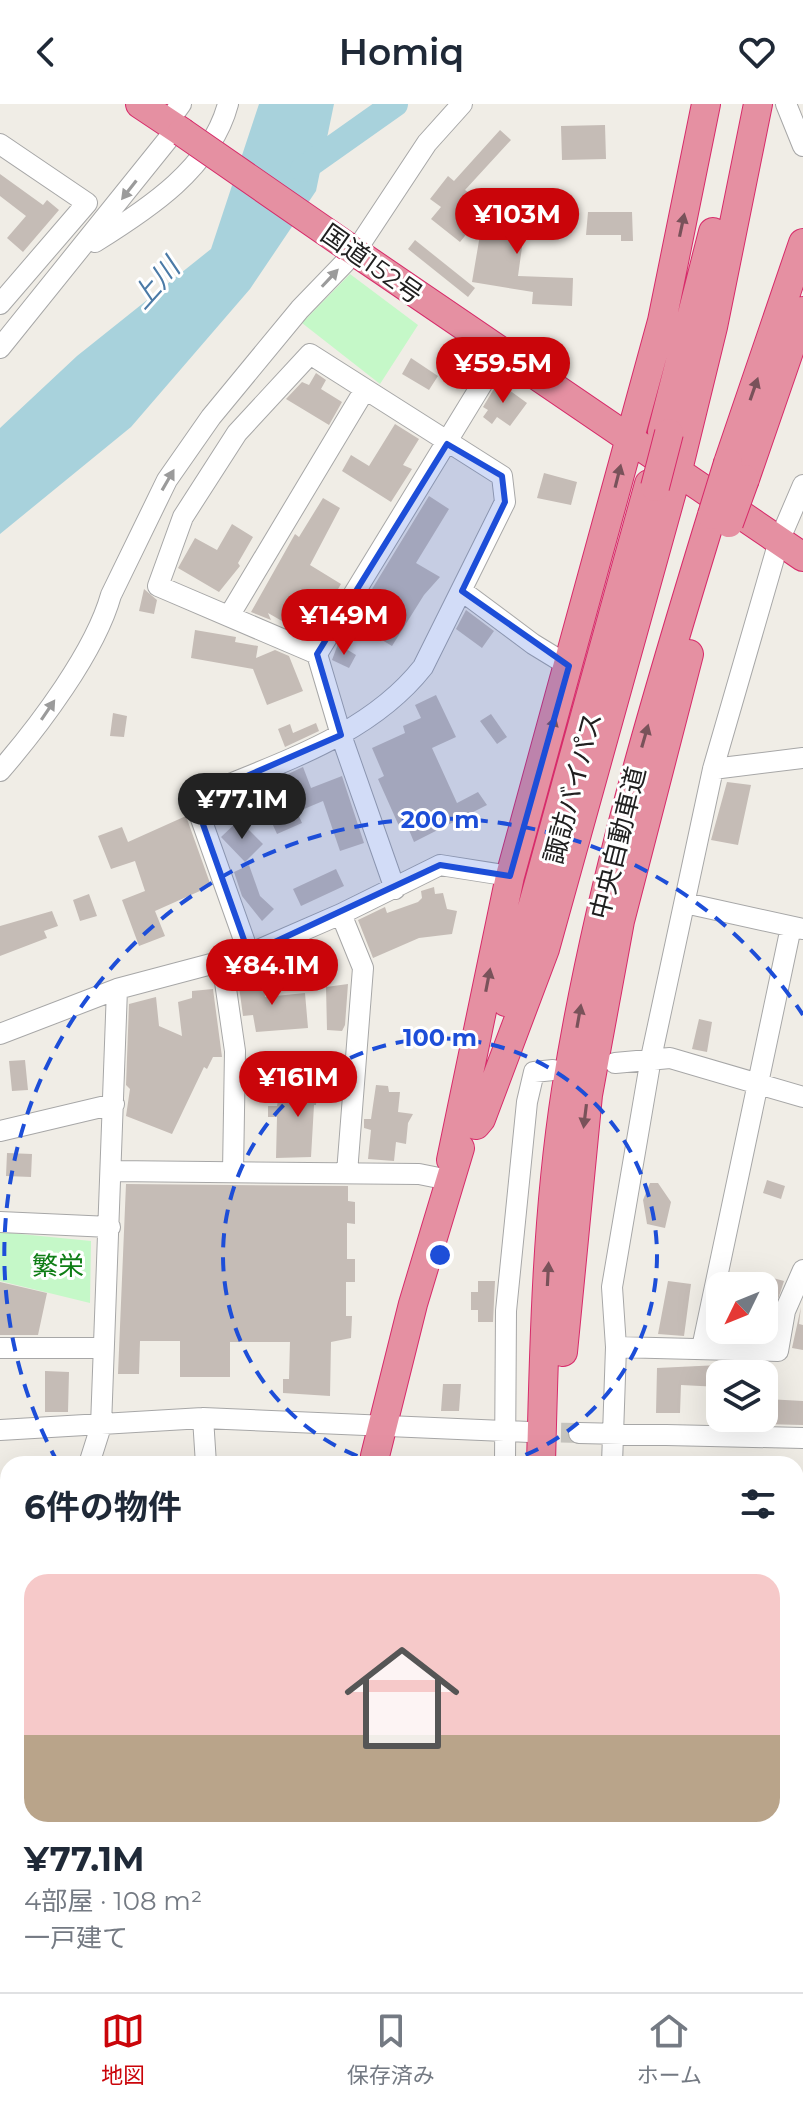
<!DOCTYPE html>
<html lang="ja">
<head>
<meta charset="utf-8">
<style>
  body { margin:0; font-family:Montserrat,"Noto Sans JP",sans-serif; background:#f2f2f3; color:#1f2937; height:100vh; display:flex; flex-direction:column; font-size:30px; white-space:nowrap }
  * { box-sizing:border-box; margin:0 }
  p { font-size:26px; color:#747a83 }
  .icon { flex:none; width:44px; height:44px; fill:none; stroke:currentColor; stroke-width:2; stroke-linecap:round; stroke-linejoin:round }
  .map { position:relative; flex:1; overflow:hidden }
  .sheet { position:absolute; left:0px; top:1352px; width:804px; height:536px; display:flex; flex-direction:column; background:#fff; border-radius:24px 24px 0 0; box-shadow:0 8px 32px #0002 }
  .sheet>* { flex:none }
  .needle { width:52px; rotate:227deg }
  .fabs { position:absolute; left:706px; top:1168px; display:grid; gap:16px }
  .fabs a { display:grid; place-items:center; width:72px; height:72px; border-radius:16px; background:#fff; box-shadow:0 8px 32px #0002; font-size:40px }
  .price { position:absolute; translate:-50% -68px; padding:0 18px; border-radius:28px; background:#ca050a; color:#fff; font-size:26px; line-height:52px; filter:drop-shadow(0 2px 4px #0008) }
  .price::after { content:''; position:absolute; left:50%; top:48px; width:24px; height:18px; margin-left:-12px; background:inherit; clip-path:polygon(0 0,100% 0,50% 100%) }
  .price.current { background:#222; color:#fff }
  ul { padding:0; list-style:none }
  li { display:grid; align-content:center; gap:16px; height:424px; padding:0 24px }
  li span { display:grid; place-items:center; height:248px; border-radius:24px; color:#555 }
  li>.icon { margin-inline-start:auto }
  span .icon { width:144px; height:144px; fill:#fffc; stroke-width:1 }
  li b { font-size:34px }
  h2 { display:flex; justify-content:space-between; align-items:center; height:96px; padding:0 24px; font-size:34px }
  header { display:flex; justify-content:space-between; align-items:center; height:104px; padding:0 24px; background:#fff; font-size:36px; font-weight:600 }
  .tabs { display:flex; justify-content:space-around; align-items:center; height:112px; border-top:2px solid #e0e1e3; background:#fff; font-size:22px; color:#747a83 }
  .tabs a { display:grid; justify-items:center; gap:4px }
  .tabs .current { color:#ca050a }
  .map>svg:first-child { display:block }
  .park { fill:#c5f8c8 }
  .water { fill:#a8d2dc }
  .lines { fill:none; stroke-linecap:round; stroke-linejoin:round }
  .stream { stroke:#a8d2dc; stroke-width:4 }
  .river { stroke:#a8d2dc; stroke-width:26 }
  .building { fill:#c5bcb6 }
  .minor-tunnel { stroke:#c6c4be; stroke-width:20; stroke-dasharray:20 10; stroke-linecap:butt }
  .minor-casing { stroke:#a7a7a7; stroke-width:22 }
  .highway-casing { stroke:#d72b6a; stroke-width:30 }
  .minor { stroke:#fff; stroke-width:20 }
  .highway { stroke:#e590a2; stroke-width:28 }
  .highway-bridge-casing { stroke:#d72b6a; stroke-width:30; stroke-linecap:butt }
  .highway-bridge { stroke:#e590a2; stroke-width:28 }
  .oneway { fill:#9b9b9b }
  .oneway2 { fill:#79525a }
  .marked { fill:#1d4ed8; fill-opacity:0.2; stroke:#1d4ed8; stroke-width:6; stroke-linejoin:round }
  .ring { fill:none; stroke:#1d4ed8; stroke-width:4; stroke-dasharray:14 10 }
  .labels { text-anchor:middle; stroke-width:6; stroke-linejoin:round; paint-order:stroke }
  .street-label { font-size:26px; fill:#202020; stroke:#fff }
  .park-label { font-size:26px; fill:#0e7d15; stroke:#fff }
  .water-label { font-size:28px; font-style:italic; fill:#4b7aa6; stroke:#fff }
  .centre { fill:#1d4ed8; stroke:#fff; stroke-width:4 }
  .ring-label { font-size:24px; text-anchor:middle; font-weight:bold; fill:#1d4ed8; stroke:#fff; stroke-width:6; stroke-linejoin:round; paint-order:stroke }
</style>
</head>
<body>
<header><svg class="icon" aria-label="back" viewBox="0 0 24 24"><path d="M15 5l-7 7 7 7"/></svg>Homiq<svg class="icon" aria-label="heart" viewBox="0 0 24 24"><path d="M12 20l-8-8c-3-5 5-10 8-4 3-6 11-1 8 4z"/></svg></header>
<div class="map">
<svg width="803" height="1888" viewBox="0 0 803 1888">
  <rect width="100%" height="100%" fill="#f0ede6"/>
  <path class="park" d="M350,170L418,221L380,280L302,219Z
    M0,1128L91,1137L90,1199L0,1177Z"/>
  <path class="water" d="M259,0H334L316,87L250,185L131,323L0,430V324L77,252L211,145Z"/>
  <g class="lines">
    <path class="stream" d="M0,1739L8,1713"/>
    <path class="river" d="M303,65L395,0"/>
  </g>
  <path class="building" d="M605,21L606,55L562,56L561,22Z
    M500,26L511,36L465,86L475,93L470,99L483,110L460,138L431,115L441,103L430,95L448,72L454,77Z
    M0,70L43,101L47,96L59,106L23,148L7,134L26,112L0,92Z
    M512,85H544V107H527L518,172L573,174L572,202L532,200L533,188L472,178L482,119L513,124Z
    M588,108H632L633,137H621V131H586Z
    M415,136L475,184L468,193L408,145Z
    M411,254L438,272L429,286L402,270Z
    M316,269L326,276L321,285L342,298L329,321L286,295L302,278L309,281Z
    M498,278L527,299L510,322L497,313L492,320L483,313L488,306L483,303Z
    M395,320L419,335L403,361L412,365L391,398L342,367L351,351L369,362Z
    M544,369L577,378L571,401L537,394Z
    M429,392L449,405L416,459L440,473L424,491L392,542L377,533L393,505L369,490Z
    M323,394L340,404L310,461L341,480L310,533L268,509L271,516L251,508L295,430L299,433Z
    M232,420L253,433L238,459L240,462L219,488L178,464L195,434L217,446Z
    M144,485L157,496L154,510L139,507Z
    M466,506L494,527L482,544L456,525Z
    M195,526L236,533L235,538L258,542L256,554L275,546L289,552L303,587L267,601L253,565L191,554Z
    M338,540L356,551L349,564L332,556Z
    M436,591L456,633L432,644L457,699L478,688L487,701L414,738L406,719L399,722L378,675L384,672L372,644L405,629L403,622L421,614L415,601Z
    M113,609L127,612L124,633L110,632Z
    M491,610L507,633L497,640L480,617Z
    M316,619L319,627L285,643L278,625L290,620L293,629Z
    M303,663L311,684L342,672L364,739L340,747L323,697L297,708L302,719L277,730L267,708L298,694L288,670Z
    M727,678L751,681L738,741L711,736Z
    M186,712L211,782L155,807L165,832L139,842L122,796L145,787L135,757L111,765L98,732L122,723L128,738Z
    M239,716L263,740L245,758L221,733Z
    M249,761L260,792L274,805L262,817L242,792L234,768Z
    M336,765L344,782L301,802L293,785Z
    M434,783L435,790L443,789L447,805L457,807L452,830L419,834L373,854L358,816L385,803L387,809L418,798L422,794L421,787Z
    M89,790L97,812L80,817L73,796Z
    M52,807L58,822L44,827L47,834L0,852V822Z
    M263,869L265,893L305,889L308,924L256,928L253,911L243,912L238,875Z
    M348,880L345,921L342,927L327,926L326,883Z
    M213,885L222,953H213L207,965L204,963L172,1030L126,1012L130,985L126,981L129,900L156,893L159,922L182,932L178,898L192,894V887Z
    M699,915L712,918L707,948L692,945Z
    M25,956L28,986L12,987L9,957Z
    M309,968L326,969L325,992L317,991L316,1001H314L311,1053L276,1054L277,1013H268V1002H277L278,996H298L299,985L307,986Z
    M376,981L388,982L389,988H400L398,1008L413,1010L408,1019L406,1040L396,1038L394,1057L368,1055L371,1026L364,1024V1015H371Z
    M7,1049L32,1050L31,1073L6,1072Z
    M767,1076L785,1082L781,1095L763,1089Z
    M650,1079H658L671,1098L665,1124L647,1120L643,1096Z
    M126,1080L348,1082V1097L355,1098V1120L347,1119V1155H355V1178H346V1212H352L351,1234L331,1238L330,1292L283,1289V1275H289L290,1238H230V1273H180V1237H140L139,1270H118Z
    M773,1174L784,1177L770,1220L764,1219V1202H767Z
    M478,1177H495L493,1218H478V1206H471V1188H478Z
    M668,1177L691,1180L684,1232L658,1230Z
    M0,1178L47,1189L38,1231H0Z
    M801,1203L799,1220L803,1221V1246L792,1244Z
    M720,1261V1283L681,1281L680,1309H656L657,1264Z
    M45,1267L69,1268L68,1308H45Z
    M443,1280H461L459,1307H441Z
    M767,1295L803,1297V1321L728,1319L729,1314H764Z"/>
  <g class="lines">
    <path class="minor-tunnel" d="M531,1328L579,1329"/>
    <g class="minor-casing">
      <path id="minor" d="M786,0L803,42
        M168,18L181,0
        M0,40L87,99L0,200
        M95,138C148,105 211,64 228,0
        M0,244L177,24
        M462,487L533,540L569,562
        M229,512L364,287
        M713,665L803,654
        M0,667C39,622 95,548 111,491L167,376L211,313L300,205L355,148L427,39L462,0
        M395,785L341,631L317,550L501,249
        M685,799L803,825
        M341,810L363,864L347,1069
        M249,850L194,695C274,660 367,634 423,563L505,398L502,372L310,250L237,329L183,413L158,482L317,550
        M222,857L235,947L233,1068
        M0,930L117,885L249,850L341,810L440,761L510,772
        M615,959L670,954L803,993
        M0,1027L114,1000
        M112,1067L419,1070L449,1076
        M0,1118L110,1123
        M616,1243L778,1247L785,1207L803,1166
        M0,1244H103
        M702,1244L791,823
        M203,1314L206,1360
        M0,1326L203,1314L529,1328
        M579,1329L803,1334
        M89,1360L101,1322L117,885
        M505,1360L506,1207L527,998L534,968L553,966
        M612,1360L616,1243L612,1183L651,954L713,665L779,437L803,381
        M796,1431H803
        M796,1523H803
        M796,1626L803,1627
        M0,1644L8,1618
        M0,1666L8,1669
        M796,1727H803
        M0,1774L8,1749
        M796,1835L803,1834
        M549,1880L551,1888
        M669,1880L671,1888
        M763,1880L765,1888
        M81,1888L83,1880
        M368,1888L370,1880
        M494,1888L496,1880"/>
    </g>
    <g class="highway-casing">
      <path id="highway" d="M140,0L182,28
        M348,143L803,453
        M662,328L713,128
        M728,359L803,139
        M745,375L803,207
        M506,898L649,380
        M476,1021L481,1015L545,845L678,366L713,223L758,0
        M454,1061L451,1056L510,772L662,217L706,0
        M563,1248L588,991L620,817L689,550
        M377,1359L375,1352L413,1200L460,1044
        M541,1360C544,1235 547,1109 566,986C597,789 654,600 712,411
        M591,1880L593,1888
        M627,1880L629,1888
        M224,1888L227,1880"/>
    </g>
    <use href="#minor" class="minor"/>
    <use href="#highway" class="highway"/>
    <g class="highway-bridge-casing">
      <path id="highway-bridge" d="M182,28L348,143
        M655,383L669,329
        M712,411L728,359
        M729,419L745,375"/>
    </g>
    <use href="#highway-bridge" class="highway-bridge"/>
  </g>
  <defs><path id="oneway-solid" d="M-6-.8H1V-3.2L6.5 0L1 3.2V.8H-6Z" transform="scale(2)"/></defs>
  <g class="oneway">
    <use href="#oneway-solid" transform="translate(129 86) rotate(128)"/>
    <use href="#oneway-solid" transform="translate(330 174) rotate(-47)"/>
    <use href="#oneway-solid" transform="translate(168 376) rotate(-60)"/>
    <use href="#oneway-solid" transform="translate(48 606) rotate(-56)"/>
  </g>
  <g class="oneway2">
    <use href="#oneway-solid" transform="translate(682 121) rotate(-78)"/>
    <use href="#oneway-solid" transform="translate(754 285) rotate(-71)"/>
    <use href="#oneway-solid" transform="translate(618 372) rotate(-76)"/>
    <use href="#oneway-solid" transform="translate(552 624) rotate(-74)"/>
    <use href="#oneway-solid" transform="translate(645 632) rotate(-74)"/>
    <use href="#oneway-solid" transform="translate(488 876) rotate(-79)"/>
    <use href="#oneway-solid" transform="translate(579 912) rotate(-80)"/>
    <use href="#oneway-solid" transform="translate(585 1012) rotate(97)"/>
    <use href="#oneway-solid" transform="translate(548 1170) rotate(-87)"/>
  </g>
  <path class="marked" d="M447,340L502,372L505,398L462,487L569,562L510,772L440,761L249,850L194,695L341,631L317,550Z"/>
  <g class="ring">
    <path d="M380 1360A217 217 0 1 1 500 1360"/>
    <path d="M58 1359A435 435 0 0 1 803 911"/>
  </g>
  <g class="labels">
    <g class="street-label">
      <text transform="translate(372 160) rotate(35)" y="9">国道152号</text>
      <text transform="translate(573 684) rotate(-75)" y="9">諏訪バイパス</text>
      <text transform="translate(618 739) rotate(-76)" y="9">中央自動車道</text>
    </g>
    <g class="park-label">
      <text x="58" y="1171">繁栄</text>
    </g>
    <g class="water-label">
      <text transform="translate(155 179) rotate(-48)" y="10">上川</text>
    </g>
  </g>
  <circle cx="440" cy="1151" r="12" class="centre"/>
  <g class="ring-label">
    <text x="440" y="724">200 m</text>
    <text x="440" y="942">100 m</text>
  </g>
</svg>
<div class="fabs">
<a><svg class="needle" viewBox="-14 -14 28 28"><path d="M0-13l5 13h-10z" fill="#e53935"/><path d="M0 13l5-13h-10z" fill="#747a83"/></svg></a>
<a><svg class="icon" aria-label="layers" viewBox="0 0 24 24"><path d="M12 4l9 5-9 5-9-5zM3 14l9 5 9-5"/></svg></a>
</div>
<b class="price" style="left:517px;top:152px">¥103M</b>
<b class="price" style="left:503px;top:301px">¥59.5M</b>
<b class="price" style="left:344px;top:553px">¥149M</b>
<b class="price current" style="left:242px;top:737px">¥77.1M</b>
<b class="price" style="left:272px;top:903px">¥84.1M</b>
<b class="price" style="left:298px;top:1015px">¥161M</b>
<section class="sheet">
<h2>6件の物件<svg class="icon" aria-label="filters" viewBox="0 0 24 24"><path d="M4 7h16M4 17h16"/><circle cx="9" cy="7" r="2"/><circle cx="15" cy="17" r="2"/></svg></h2>
<ul>
<li><span style="background:linear-gradient(#f6c9c9 65%,#b9a48a 0)"><svg class="icon" aria-label="home" viewBox="0 0 24 24"><path d="M3 11l9-7 9 7M6 9v11h12V9"/></svg></span><div><b>¥77.1M</b><p>4部屋 · 108 m²</p><p>一戸建て</p></div></li>
</ul>
</section>
</div>
<nav class="tabs">
<a class="current"><svg class="icon" aria-label="map" viewBox="0 0 24 24"><path d="M3 6l6-2 6 2 6-2v14l-6 2-6-2-6 2zM9 4v14M15 6v14"/></svg>地図</a>
<a><svg class="icon" aria-label="saved" viewBox="0 0 24 24"><path d="M7 4h10v16l-5-4-5 4z"/></svg>保存済み</a>
<a><svg class="icon" aria-label="home" viewBox="0 0 24 24"><path d="M3 11l9-7 9 7M6 9v11h12V9"/></svg>ホーム</a>
</nav>
</body>
</html>
